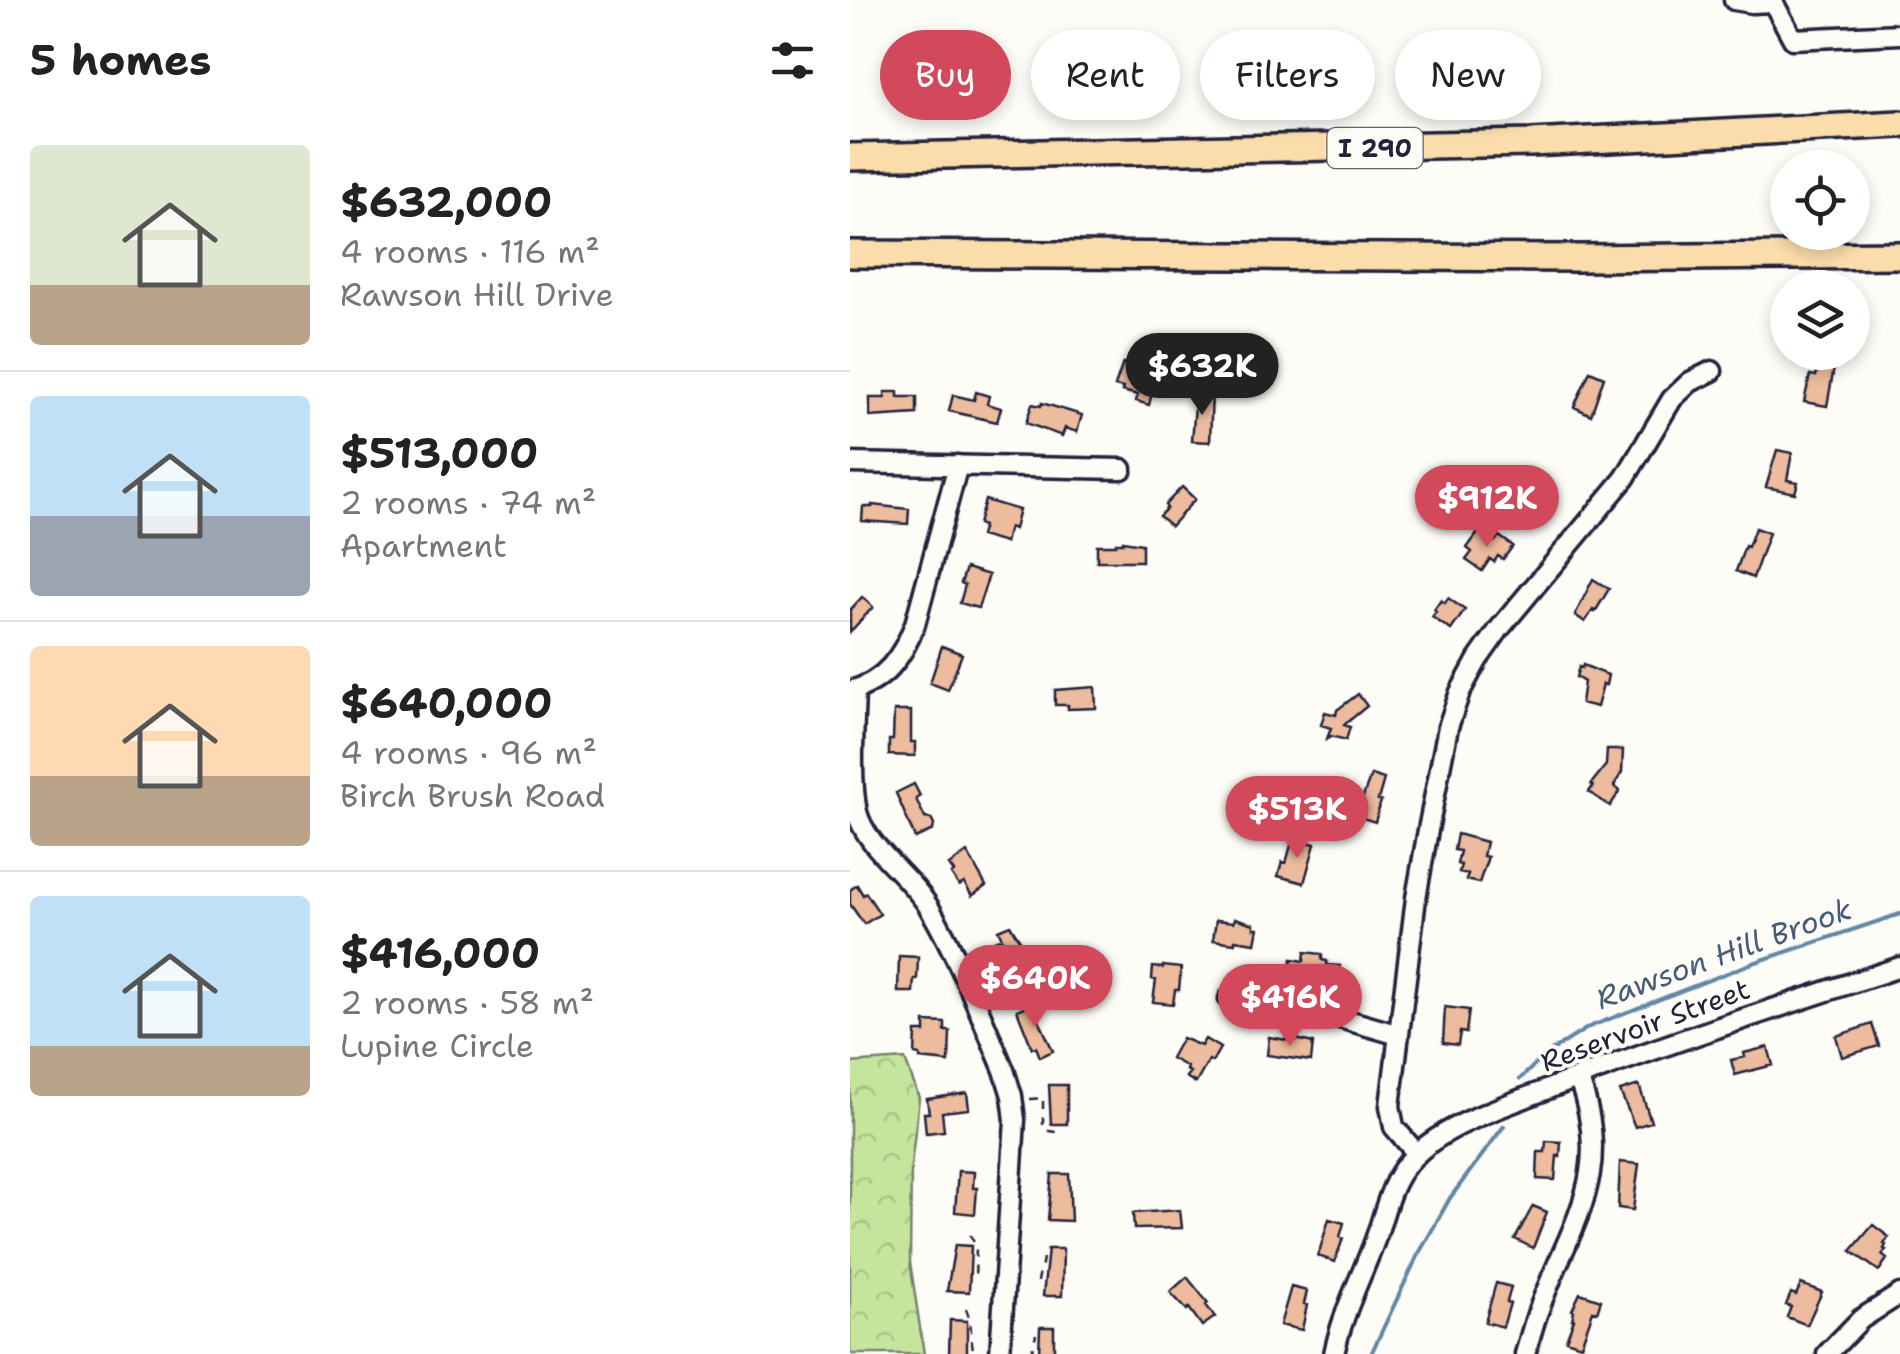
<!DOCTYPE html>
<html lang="en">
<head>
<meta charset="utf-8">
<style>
  body { margin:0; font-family:"Shantell Sans",sans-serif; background:#f6f6f6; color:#222; height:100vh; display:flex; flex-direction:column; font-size:38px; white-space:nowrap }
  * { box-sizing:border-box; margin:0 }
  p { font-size:32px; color:#767676 }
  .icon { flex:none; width:55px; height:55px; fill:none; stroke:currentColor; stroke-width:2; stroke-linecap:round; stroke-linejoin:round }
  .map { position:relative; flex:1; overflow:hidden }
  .drawer { display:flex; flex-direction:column; background:#fff; width:850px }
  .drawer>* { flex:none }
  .guide { position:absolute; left:30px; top:30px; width:870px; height:90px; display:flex; gap:20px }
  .buttons { position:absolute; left:920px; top:150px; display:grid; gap:20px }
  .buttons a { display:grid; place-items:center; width:100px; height:100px; border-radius:50%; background:#fff; box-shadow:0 5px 15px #0003; font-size:50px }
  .price { position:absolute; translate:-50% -85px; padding:0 22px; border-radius:35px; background:#d1495b; color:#fff; font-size:32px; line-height:65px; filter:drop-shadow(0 2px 5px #0008) }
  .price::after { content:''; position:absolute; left:50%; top:60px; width:30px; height:22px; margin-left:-15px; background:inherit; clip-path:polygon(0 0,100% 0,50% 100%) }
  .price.current { background:#222; color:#fff }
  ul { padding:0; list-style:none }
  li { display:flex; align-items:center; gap:30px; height:250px; padding:0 30px }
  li+li { border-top:2px solid #e0e0e0 }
  li span { display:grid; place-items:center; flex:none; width:280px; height:200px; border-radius:10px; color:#555 }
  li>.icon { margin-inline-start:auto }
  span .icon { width:120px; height:120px; fill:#fffc; stroke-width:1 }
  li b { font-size:42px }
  h2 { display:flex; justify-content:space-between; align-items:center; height:120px; padding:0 30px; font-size:42px }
  .chip { padding:0 35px; border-radius:45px; background:#fff; box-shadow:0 5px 15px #0003; font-size:35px; line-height:90px }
  .chip.current { background:#d1495b; color:#fff }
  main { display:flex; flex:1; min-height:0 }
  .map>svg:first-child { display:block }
  .park { fill:url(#park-crowns); stroke:#74846c; stroke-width:2.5 }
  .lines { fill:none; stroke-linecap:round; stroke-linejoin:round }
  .stream { stroke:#6286a6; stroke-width:4 }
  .building { fill:#edbc9e; stroke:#22223b; stroke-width:2.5 }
  .minor-casing { stroke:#22223b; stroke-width:25 }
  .highway-casing { stroke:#22223b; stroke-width:32 }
  .path { stroke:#22223b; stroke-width:2.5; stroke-dasharray:8 8; stroke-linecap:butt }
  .minor { stroke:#fdfcf7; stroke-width:18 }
  .highway { stroke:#fbddab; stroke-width:25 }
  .labels { text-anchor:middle; stroke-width:8; stroke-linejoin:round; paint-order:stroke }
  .shield { fill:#fdfcf7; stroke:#646373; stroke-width:2.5 }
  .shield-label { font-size:25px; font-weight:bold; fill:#22223b }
  .street-label { font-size:28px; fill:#22223b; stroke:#fdfcf7 }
  .water-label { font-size:30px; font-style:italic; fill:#475c79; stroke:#fdfcf7 }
</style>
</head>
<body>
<main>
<section class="drawer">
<h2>5 homes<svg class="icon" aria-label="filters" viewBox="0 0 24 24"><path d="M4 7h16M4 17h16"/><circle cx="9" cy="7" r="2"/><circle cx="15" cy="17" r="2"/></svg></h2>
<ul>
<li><span style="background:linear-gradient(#dfe7d0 70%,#b9a48a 0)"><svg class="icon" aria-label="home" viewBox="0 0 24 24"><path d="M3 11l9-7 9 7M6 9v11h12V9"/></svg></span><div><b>$632,000</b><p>4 rooms · 116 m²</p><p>Rawson Hill Drive</p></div></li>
<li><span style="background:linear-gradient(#bfe0f5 60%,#9aa5b1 0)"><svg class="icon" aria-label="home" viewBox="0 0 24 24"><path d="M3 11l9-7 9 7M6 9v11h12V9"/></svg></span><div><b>$513,000</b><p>2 rooms · 74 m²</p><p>Apartment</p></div></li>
<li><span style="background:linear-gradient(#ffd9b3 65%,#b9a48a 0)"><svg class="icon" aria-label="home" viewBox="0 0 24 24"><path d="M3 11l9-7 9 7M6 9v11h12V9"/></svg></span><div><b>$640,000</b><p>4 rooms · 96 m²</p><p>Birch Brush Road</p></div></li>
<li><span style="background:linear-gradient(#bfe0f5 75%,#b9a48a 0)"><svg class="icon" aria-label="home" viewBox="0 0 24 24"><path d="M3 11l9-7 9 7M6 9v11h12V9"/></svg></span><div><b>$416,000</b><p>2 rooms · 58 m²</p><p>Lupine Circle</p></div></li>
</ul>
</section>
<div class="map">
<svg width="1050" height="1354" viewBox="0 0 1050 1354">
  <defs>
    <pattern id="park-crowns" width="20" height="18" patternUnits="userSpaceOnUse" patternTransform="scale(2.5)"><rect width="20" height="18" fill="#c5e59d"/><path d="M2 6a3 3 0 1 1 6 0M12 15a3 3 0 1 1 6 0" fill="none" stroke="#a9c488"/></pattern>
  </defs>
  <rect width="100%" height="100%" fill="#fdfcf7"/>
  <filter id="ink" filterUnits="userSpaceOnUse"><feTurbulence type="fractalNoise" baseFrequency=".01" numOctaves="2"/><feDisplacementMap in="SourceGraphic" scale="20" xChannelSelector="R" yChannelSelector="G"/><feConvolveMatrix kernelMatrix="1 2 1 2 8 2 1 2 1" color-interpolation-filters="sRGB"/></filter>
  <g filter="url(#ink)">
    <path class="park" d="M55,1059L69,1098L61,1166L60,1262L74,1354H0V1063Z"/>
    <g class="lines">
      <path class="stream" d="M670,1079L695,1055L739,1027L900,964L1050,914
        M521,1354L567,1257L600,1198L654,1126"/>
    </g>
    <path class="building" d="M273,363L289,367V369L300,372L299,374L302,375L299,388L303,389L299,405L286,401L288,395L272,391L273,388L265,386Z
      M968,365L984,368L977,406L954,402L960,375L966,376Z
      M740,371L754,377L741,415L724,407Z
      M35,392H48V397H67V414L20,417V398H35Z
      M126,392L139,396L137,404L151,408L147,422L99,411L103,395L124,400Z
      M346,394H362L360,442L342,441Z
      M192,403L232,415L227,432L215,428L212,436L176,423L182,404L191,406Z
      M927,450L942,453L937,480L948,482L945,493L916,487Z
      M669,475L697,494L688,507L676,498L665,515L648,503Z
      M332,487L345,499L321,526L309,516L317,508L315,505Z
      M135,500L169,510L164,529L159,527L155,543L130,536L133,526L128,524Z
      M22,505L59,509L58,524L12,521L13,507H22Z
      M905,528L919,533L903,578L886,571L895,546L898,547Z
      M630,530L645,541L649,536L663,546L653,559L648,556L644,562L640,559L632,571L616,560L622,552L617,548Z
      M273,541L292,544V561H247V545H266V543H273Z
      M116,568L139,575L128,608L110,603L115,585L111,583Z
      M743,579L759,589L745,612L743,610L735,622L725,615Z
      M12,597L23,607L0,632V610Z
      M598,598L615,610L601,630L582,617L586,612L584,610L591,600L595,603Z
      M92,646L112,654L98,690L80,683Z
      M733,665L758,675L756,685L753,684L747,707L731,703L734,682L726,677L729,667L732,668Z
      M245,687L246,708L218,709V705H205V690Z
      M508,694L517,706L494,725L500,727L496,740L481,736L477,739L481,728L471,725L475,712L486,715L487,710Z
      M44,711H61V742H65V756L39,755V740H43Z
      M757,750H773L772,772L764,786L770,791L760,806L739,792L743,786L741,784L756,765Z
      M521,775L534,779L528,800L531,801L525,822L506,816Z
      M64,784L70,796L66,799L75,818L81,819L84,825L83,830L65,838L46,793Z
      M607,834L636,842L633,856L638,857L629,883L616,880L618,874L609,872L611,865L607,864L610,851L604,850Z
      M443,838L465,844L454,883L428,876L432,862L436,863Z
      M117,852L136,886L122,896L114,883L109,886L101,874L104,872L99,865Z
      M7,885L13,895L16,893L30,914L14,924L0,904V890Z
      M385,918L404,924V928H408L405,943L385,940V943L363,940L366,920L384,922Z
      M160,925L176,950L173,952L178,963L164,970L166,974L151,981L144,966L152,963L144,941L152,938L148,930Z
      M455,952L472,954V960L477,961V965L490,966L487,982L478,981V984L455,981V977L439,975L442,959L454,961Z
      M49,956L68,957L67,979H64L63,992H48Z
      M313,966L331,968L329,990H325L323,1004L303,1002L306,980L302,979L303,967L313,968Z
      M182,1004L203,1051L190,1057L186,1047L182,1048L167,1010Z
      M595,1007L619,1010L616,1033L610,1032L608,1045L593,1043Z
      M75,1022L95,1023V1031H100L99,1062L70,1059V1055L65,1054L66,1032H75Z
      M1022,1024L1029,1046L992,1057L986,1036Z
      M419,1037L437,1040L438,1037L463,1043L461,1061L417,1055Z
      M332,1038L351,1046L355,1039L370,1048L362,1062L359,1060L346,1083L336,1077L340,1072L336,1070L337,1067L321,1058Z
      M918,1047L923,1065L885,1075L881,1060L895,1057L894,1053Z
      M199,1085H217V1124H201Z
      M789,1085L801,1122L785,1127L770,1091Z
      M117,1093L119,1109L92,1112L94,1131L76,1133L74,1113H79L77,1099Z
      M696,1141L711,1142L710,1157L707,1156L705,1180L687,1179L688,1152H695Z
      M770,1162L789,1164L783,1210L768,1208Z
      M108,1171L124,1172L123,1188H127L125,1214L105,1212Z
      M202,1174H219L221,1221L198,1220Z
      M683,1206L697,1212L683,1248L665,1239Z
      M330,1210L332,1228L284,1229L283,1213Z
      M479,1219L494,1223L490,1237L493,1238L485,1262L468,1256Z
      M1023,1225L1039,1237L1034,1244L1036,1245L1034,1249L1036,1250L1032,1255L1037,1259L1029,1271L1001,1251Z
      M105,1245L121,1246L119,1292L97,1291Z
      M198,1249H213L212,1296H193Z
      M337,1277L358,1303L356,1305L365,1317L352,1326L339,1308L337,1310L320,1292Z
      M646,1283L661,1287L657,1302L660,1303L653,1327L635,1322Z
      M951,1284L972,1292L957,1325L937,1317L941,1307L936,1305L941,1293L946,1295Z
      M441,1287L457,1291L454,1304L457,1305L452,1330L430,1325Z
      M730,1293L751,1300L747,1312L743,1311L731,1345L716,1340L724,1319H722L724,1311L722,1310Z
      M100,1320L117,1321V1354H99Z
      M190,1327H204V1354H189Z"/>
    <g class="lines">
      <g class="minor-casing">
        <path id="minor" d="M884,0L902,3L923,2L943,39L1050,34
          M0,463L272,469
          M5,690C4,725 0,779 7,812C16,848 61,876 80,909C110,960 131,1016 154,1070L162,1096L165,1120L150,1354
          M0,691C35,682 53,656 65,624L108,465
          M379,999L483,1016L549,1035
          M567,1154L544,1127L540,1106L566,898L578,830L598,727L610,692L628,659L650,628L775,478L822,399L840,382L862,371
          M484,1354C492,1314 511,1278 525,1240C535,1213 539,1185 558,1163C589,1126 653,1107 698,1089C814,1044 932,1006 1050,967
          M675,1354C680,1339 683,1324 689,1309C721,1223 765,1174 728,1077
          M977,1354L1011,1319L1050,1294"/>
      </g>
      <g class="highway-casing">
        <path id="highway" d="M0,157L681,143L1050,124
          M0,254L730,258L1050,255"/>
      </g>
      <path class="path" d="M180,1099L193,1098V1127L199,1131L213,1133
        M120,1235L126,1246L125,1281
        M188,1282C189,1272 193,1266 193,1256
        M116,1309C123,1325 120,1338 124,1354
        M181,1354L186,1334"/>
      <use href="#minor" class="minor"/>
      <use href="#highway" class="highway"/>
    </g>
  </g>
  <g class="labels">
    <rect class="shield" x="477.5" y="128" width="95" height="40" rx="8"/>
    <g class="shield-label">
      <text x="525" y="157">I 290</text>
    </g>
    <g class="street-label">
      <text transform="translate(795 1025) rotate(-20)" y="10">Reservoir Street</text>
    </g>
    <g class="water-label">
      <text transform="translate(874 954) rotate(-20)" y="10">Rawson Hill Brook</text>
    </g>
  </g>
</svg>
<div class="buttons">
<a><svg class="icon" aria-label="locate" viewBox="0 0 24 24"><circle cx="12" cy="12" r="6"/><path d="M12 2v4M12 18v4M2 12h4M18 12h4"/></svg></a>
<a><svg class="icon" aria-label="layers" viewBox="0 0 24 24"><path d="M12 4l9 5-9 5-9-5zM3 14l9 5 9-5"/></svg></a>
</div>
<b class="price current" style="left:352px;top:418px">$632K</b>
<b class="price" style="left:637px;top:550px">$912K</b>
<b class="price" style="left:447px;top:861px">$513K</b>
<b class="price" style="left:185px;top:1030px">$640K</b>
<b class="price" style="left:440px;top:1049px">$416K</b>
<div class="guide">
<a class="chip current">Buy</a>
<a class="chip">Rent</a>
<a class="chip">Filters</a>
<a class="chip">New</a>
</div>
</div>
</main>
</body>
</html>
